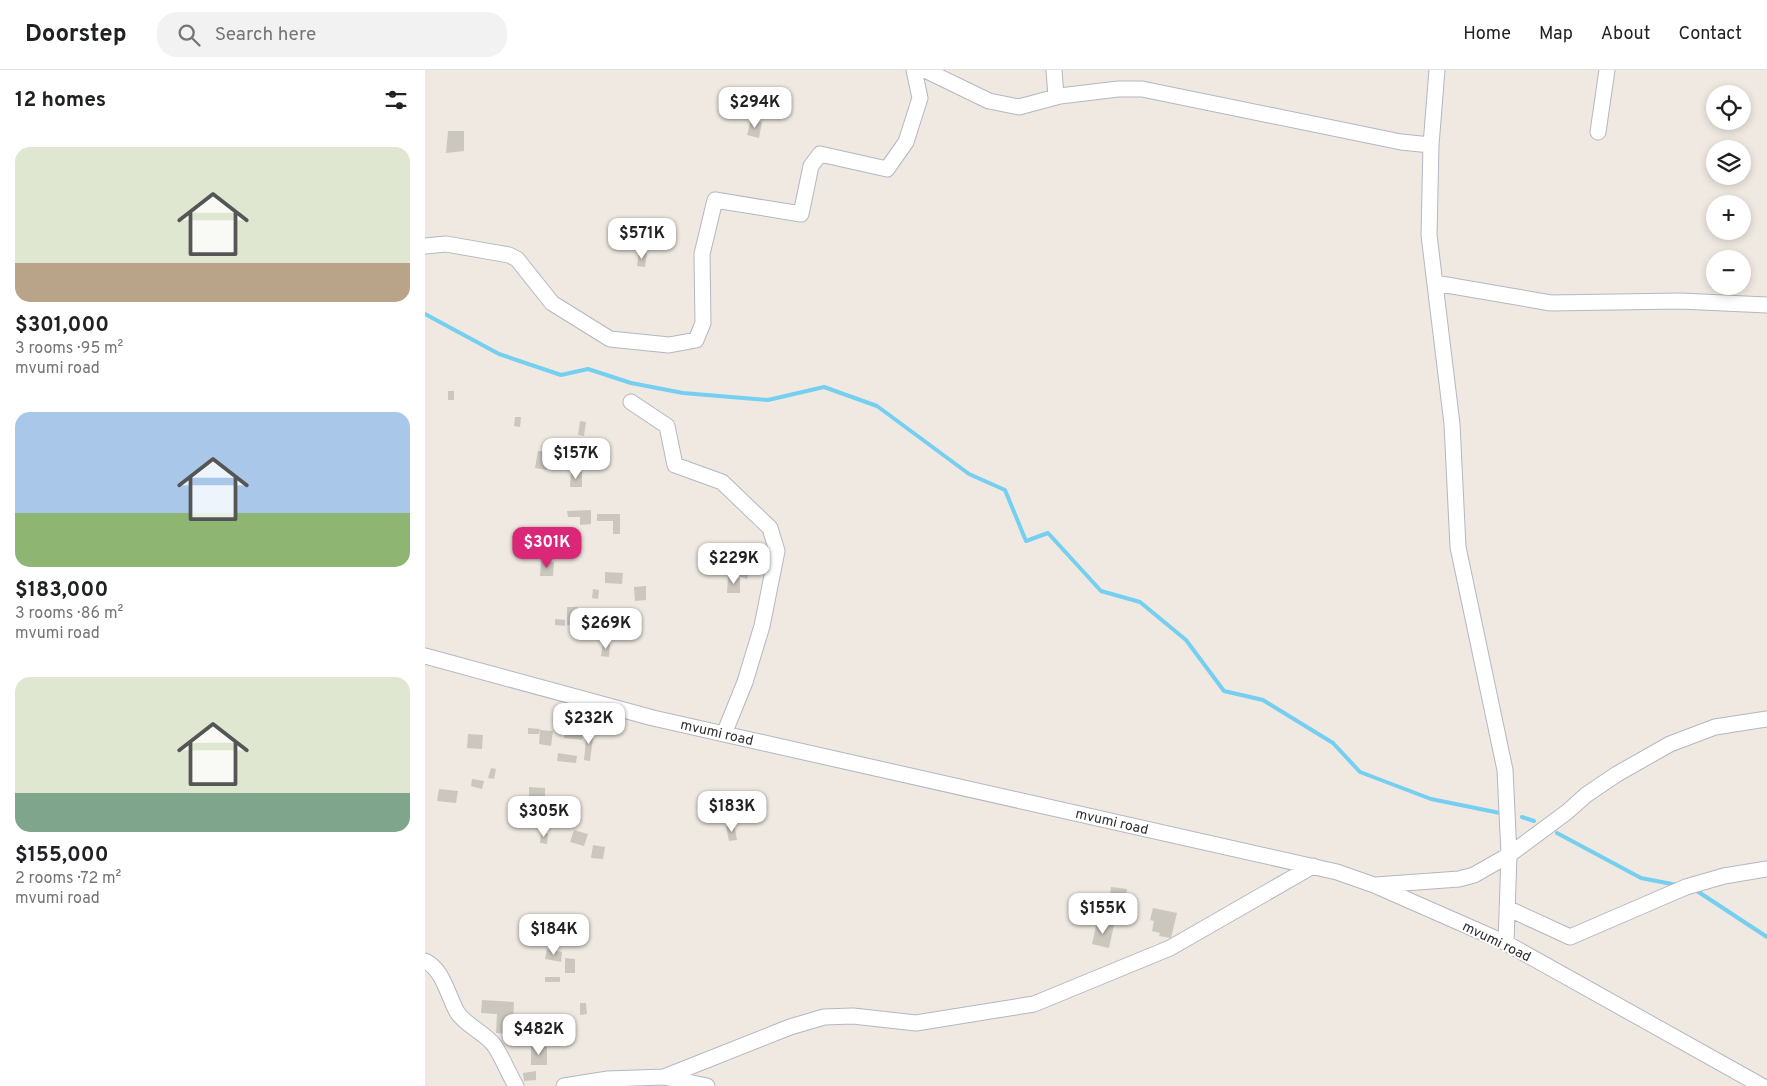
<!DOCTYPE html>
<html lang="en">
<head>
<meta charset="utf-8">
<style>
  body { margin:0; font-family:Overpass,sans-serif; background:#f2f2f2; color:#202124; height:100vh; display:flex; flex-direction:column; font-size:19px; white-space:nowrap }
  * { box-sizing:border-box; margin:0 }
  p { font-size:16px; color:#757577 }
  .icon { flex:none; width:28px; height:28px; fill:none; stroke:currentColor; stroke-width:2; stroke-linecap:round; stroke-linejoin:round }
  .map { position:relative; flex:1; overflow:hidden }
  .sheet { display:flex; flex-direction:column; background:#fff; width:425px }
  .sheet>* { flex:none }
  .controls { position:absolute; left:1281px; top:15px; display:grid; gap:10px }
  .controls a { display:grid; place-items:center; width:45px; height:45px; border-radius:50%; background:#fff; box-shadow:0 2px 8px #0003; font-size:25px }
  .price { position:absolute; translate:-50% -42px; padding:0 11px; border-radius:10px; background:#fff; color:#222; font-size:16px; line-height:32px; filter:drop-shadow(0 1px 2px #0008) }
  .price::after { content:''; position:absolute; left:50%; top:30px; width:15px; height:11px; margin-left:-8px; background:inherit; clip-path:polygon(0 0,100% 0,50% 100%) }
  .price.selected { background:#db2777; color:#fff }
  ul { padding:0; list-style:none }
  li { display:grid; align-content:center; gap:10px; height:265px; padding:0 15px }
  li span { display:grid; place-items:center; height:155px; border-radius:15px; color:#555 }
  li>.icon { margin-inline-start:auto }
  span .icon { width:90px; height:90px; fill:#fffc; stroke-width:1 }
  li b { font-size:21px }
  h2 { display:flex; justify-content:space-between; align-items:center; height:60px; padding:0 15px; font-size:21px }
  header { display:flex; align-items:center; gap:30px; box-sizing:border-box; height:70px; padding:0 25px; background:#fff; border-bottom:1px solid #e0e0e0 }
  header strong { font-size:24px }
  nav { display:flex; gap:28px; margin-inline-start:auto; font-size:18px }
  .search { width:350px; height:45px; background:#f2f2f2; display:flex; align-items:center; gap:12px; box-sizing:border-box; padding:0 18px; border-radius:20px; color:#757577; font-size:19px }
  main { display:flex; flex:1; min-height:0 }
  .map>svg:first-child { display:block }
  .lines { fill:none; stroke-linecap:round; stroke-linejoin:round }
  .stream { stroke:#75cff0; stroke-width:4 }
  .building { fill:#cbc7bf }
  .minor-casing { stroke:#b4b7c1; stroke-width:17 }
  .minor { stroke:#fff; stroke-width:15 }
  .labels { text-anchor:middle; stroke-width:4; stroke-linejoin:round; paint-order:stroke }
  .street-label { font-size:14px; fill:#2e2e2e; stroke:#fff }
</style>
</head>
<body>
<header>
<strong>Doorstep</strong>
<div class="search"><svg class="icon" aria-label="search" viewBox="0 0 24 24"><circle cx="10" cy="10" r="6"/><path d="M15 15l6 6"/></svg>Search here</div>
<nav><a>Home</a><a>Map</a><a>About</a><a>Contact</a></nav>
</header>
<main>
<section class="sheet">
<h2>12 homes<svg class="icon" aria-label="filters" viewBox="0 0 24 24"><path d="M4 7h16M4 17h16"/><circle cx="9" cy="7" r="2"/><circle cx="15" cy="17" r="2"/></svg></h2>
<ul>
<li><span style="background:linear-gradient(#dfe7d0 75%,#b9a48a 0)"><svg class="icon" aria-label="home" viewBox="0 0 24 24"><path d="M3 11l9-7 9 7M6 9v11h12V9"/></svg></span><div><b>$301,000</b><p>3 rooms · 95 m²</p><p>mvumi road</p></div></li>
<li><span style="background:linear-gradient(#a9c7e8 65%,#8fb573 0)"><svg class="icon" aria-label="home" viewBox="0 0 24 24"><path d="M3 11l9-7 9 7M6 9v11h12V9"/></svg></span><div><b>$183,000</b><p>3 rooms · 86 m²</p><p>mvumi road</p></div></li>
<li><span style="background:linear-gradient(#dfe7d0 75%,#7fa58c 0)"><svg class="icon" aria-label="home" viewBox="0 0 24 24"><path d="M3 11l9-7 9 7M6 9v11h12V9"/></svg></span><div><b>$155,000</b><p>2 rooms · 72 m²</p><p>mvumi road</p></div></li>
</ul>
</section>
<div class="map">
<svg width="1342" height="1016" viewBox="0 0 1342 1016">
  <rect width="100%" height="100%" fill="#efe9e1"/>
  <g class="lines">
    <path class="stream" d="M0,244L74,284L136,305L163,299L206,313L258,323L343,330L399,317L452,336L544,404L580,420L601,471L623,463L676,521L715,532L761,570L799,621L838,630L908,673L935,702L1006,729L1075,743
      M1097,747L1109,751
      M1132,763L1216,808L1252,815
      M1269,819L1342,867"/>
  </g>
  <path class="building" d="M326,49L337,52L334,68L322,65Z
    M23,61H39V81L21,83Z
    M214,182L222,183L220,197L212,196Z
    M23,321H29V330H23Z
    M90,347H96L95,357L89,356Z
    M155,351L161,352L159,366L153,365Z
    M113,381L124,382L122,400L110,398Z
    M146,402H157V417H145Z
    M166,440V454L155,455V447H143L142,441Z
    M172,444H195V464H188V451H172Z
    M315,490L327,494L322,509L310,505Z
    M116,491L129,492L128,506H115Z
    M180,502L198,503L197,514L180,513Z
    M303,507L315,508V523H302Z
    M221,516V530L210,531L209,517Z
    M168,519L174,520L173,529L167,528Z
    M142,537H153V555H142Z
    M164,543H171L170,557L164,556Z
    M130,549L140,550V556L130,555Z
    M181,552H188L187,562H181Z
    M178,573L185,574L184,587L176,586Z
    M141,655L158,657L157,670L139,668Z
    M103,658L115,659L114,664H103Z
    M115,660L128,661L126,676L114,674Z
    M162,660H169L165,691L159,690Z
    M43,664L58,665L57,679L42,678Z
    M133,683L152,686L151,693L132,691Z
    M66,698L71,699L69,709L63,708Z
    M47,709L59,711L57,719L46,716Z
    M104,717L120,718V730L104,729Z
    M14,719L33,721L31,733L12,731Z
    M309,754L312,770L304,771L301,756Z
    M149,760L163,764L159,776L145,772Z
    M116,763L123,764L122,774L115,773Z
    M168,775L180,777L178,789L166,788Z
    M686,817L702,819L700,841L683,839Z
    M728,838L752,843L746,868L734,866L735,863L727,861L729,851L725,850Z
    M672,852L689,855L684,878L667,874Z
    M122,879L137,882L136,892L120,889Z
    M140,888L150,889V903H140Z
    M120,907H135V912H120Z
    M57,930L89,932L87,964L71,963L72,944L56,943Z
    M155,933H161L162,944L155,945Z
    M106,977H122V995H106Z
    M111,1001V1010L99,1011L98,1003Z"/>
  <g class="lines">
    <g class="minor-casing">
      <path id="minor" d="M500,0L564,31L594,37L635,26L693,19H717L976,72L1006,75
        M629,0L631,27
        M1012,0L1006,75L1004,165L1027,354L1033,477L1080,700L1084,785L1081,873
        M1173,62L1182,0
        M0,176L21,174L84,185L92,189L127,233L185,269L244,275L271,270L278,253L277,184L290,130L376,144L386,96L395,84L462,99L481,72L495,28L489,0
        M1010,213L1126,233L1255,231L1342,235
        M206,332L242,356L250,395L297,412L345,458L352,481L337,556L320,612L299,664
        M0,586L228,648L912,802L949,815L1081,873L1337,1016
        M951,815L1034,809L1049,805L1084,785L1142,742L1161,725L1192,704L1245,674L1290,657L1342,649
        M1082,838L1145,867L1261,817L1299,806L1342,799
        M0,891C18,899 23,926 32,942C40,955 59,962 69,975C78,988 83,1003 91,1016
        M239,1007L282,1016
        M139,1016L183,1009L239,1007L365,957L399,947L428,946L491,953L609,934L745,878L888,796"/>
    </g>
    <use href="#minor" class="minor"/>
  </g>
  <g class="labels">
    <g class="street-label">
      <text transform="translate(292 662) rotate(13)" y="5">mvumi road</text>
      <text transform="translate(687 751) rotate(13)" y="5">mvumi road</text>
      <text transform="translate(1072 871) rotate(26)" y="5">mvumi road</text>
    </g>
  </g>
</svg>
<div class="controls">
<a><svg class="icon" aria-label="locate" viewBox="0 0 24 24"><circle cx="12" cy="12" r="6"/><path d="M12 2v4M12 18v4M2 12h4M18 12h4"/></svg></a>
<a><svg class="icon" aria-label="layers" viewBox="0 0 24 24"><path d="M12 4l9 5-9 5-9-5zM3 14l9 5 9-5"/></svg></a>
<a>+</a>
<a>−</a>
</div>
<b class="price" style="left:330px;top:59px">$294K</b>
<b class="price" style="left:217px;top:190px">$571K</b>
<b class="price" style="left:151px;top:410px">$157K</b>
<b class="price selected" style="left:122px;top:499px">$301K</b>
<b class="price" style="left:309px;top:515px">$229K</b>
<b class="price" style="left:181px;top:580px">$269K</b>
<b class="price" style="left:164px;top:675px">$232K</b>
<b class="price" style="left:307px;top:763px">$183K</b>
<b class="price" style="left:119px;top:768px">$305K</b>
<b class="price" style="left:678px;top:865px">$155K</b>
<b class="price" style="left:129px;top:886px">$184K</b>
<b class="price" style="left:114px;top:986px">$482K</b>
</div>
</main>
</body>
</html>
